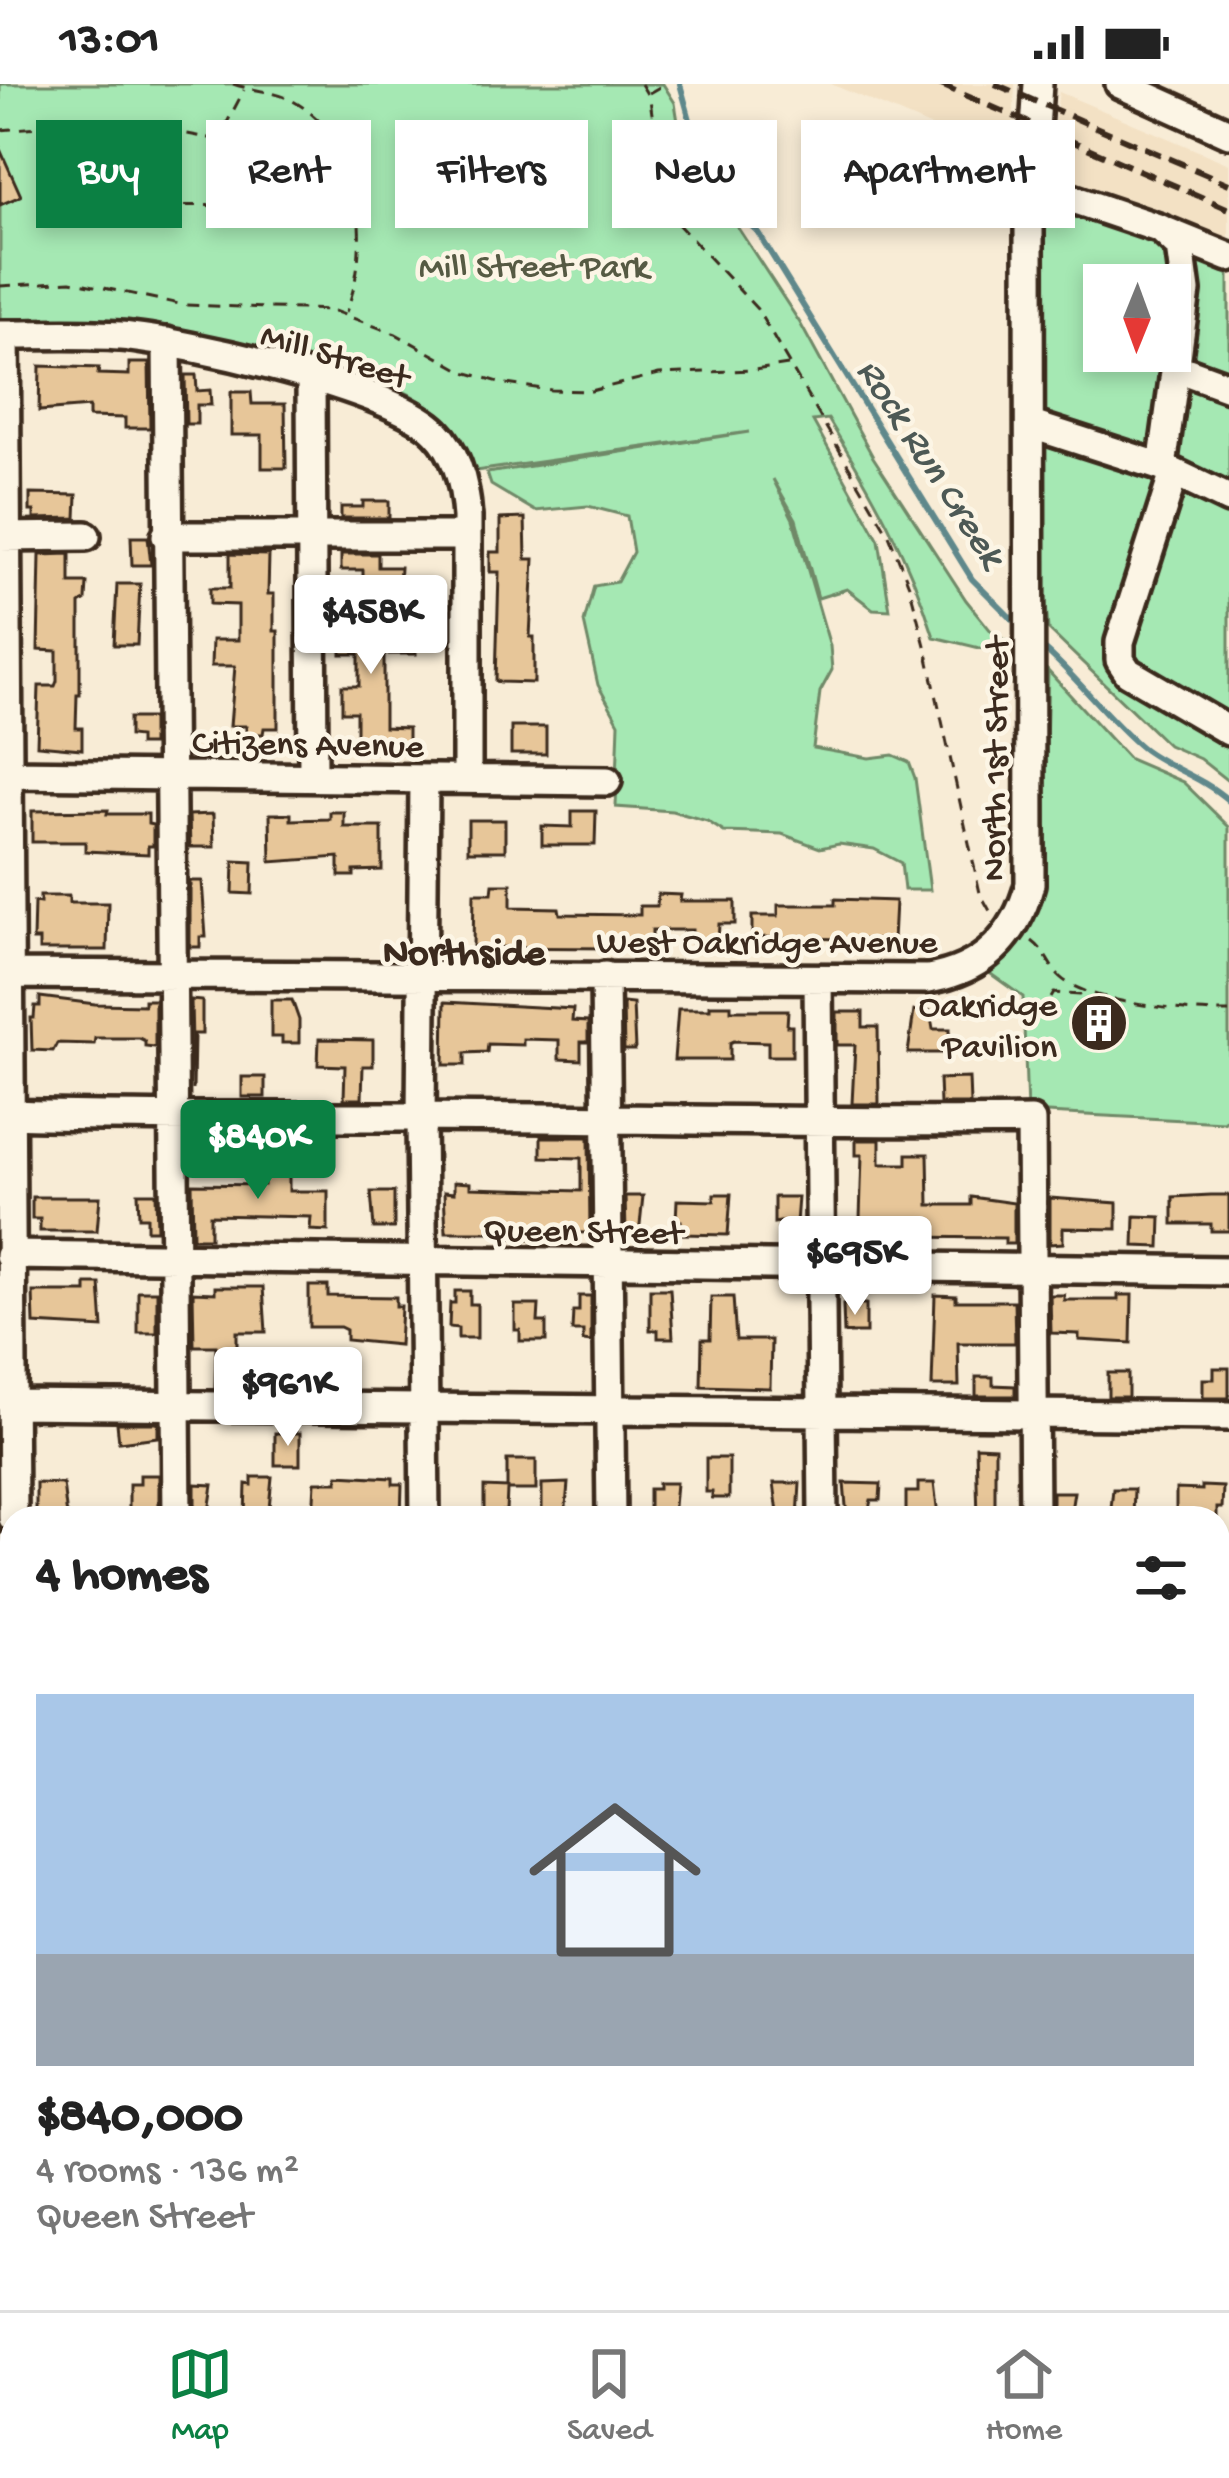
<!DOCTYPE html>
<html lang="en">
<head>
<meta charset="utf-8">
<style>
  body { margin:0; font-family:"Gochi Hand",sans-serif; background:#f6f6f6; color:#222; height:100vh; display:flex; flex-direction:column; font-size:45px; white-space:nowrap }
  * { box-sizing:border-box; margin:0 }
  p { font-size:39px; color:#767676 }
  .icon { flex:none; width:66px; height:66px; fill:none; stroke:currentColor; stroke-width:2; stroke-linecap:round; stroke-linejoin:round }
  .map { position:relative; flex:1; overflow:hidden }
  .sheet { position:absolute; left:0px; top:1422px; width:1230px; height:804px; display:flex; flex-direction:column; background:#fff; border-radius:36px 36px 0 0; box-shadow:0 6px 18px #0003 }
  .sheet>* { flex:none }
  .hud { position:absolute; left:36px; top:36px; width:1158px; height:108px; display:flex; gap:24px }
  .needle { width:78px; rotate:181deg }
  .controls { position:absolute; left:1083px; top:180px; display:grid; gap:24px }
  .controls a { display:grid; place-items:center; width:108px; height:108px; border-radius:0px; background:#fff; box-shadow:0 6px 18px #0003; font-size:60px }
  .price { position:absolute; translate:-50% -102px; padding:0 27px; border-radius:12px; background:#fff; color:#222; font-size:39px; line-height:78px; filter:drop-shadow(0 3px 6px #0008) }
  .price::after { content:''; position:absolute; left:50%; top:72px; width:36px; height:27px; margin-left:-18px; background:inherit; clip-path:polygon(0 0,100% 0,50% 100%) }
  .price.current { background:#0b8043; color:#fff }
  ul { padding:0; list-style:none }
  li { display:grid; align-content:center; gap:24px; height:636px; padding:0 36px }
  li+li { border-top:3px solid #e0e0e0 }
  li span { display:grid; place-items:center; height:372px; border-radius:0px; color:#555 }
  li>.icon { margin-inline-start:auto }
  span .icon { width:216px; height:216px; fill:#fffc; stroke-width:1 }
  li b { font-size:51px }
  h2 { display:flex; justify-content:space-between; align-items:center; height:144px; padding:0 36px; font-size:51px }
  .pill { padding:0 42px; border-radius:0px; background:#fff; box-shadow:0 6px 18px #0003; font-size:42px; line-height:108px }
  .pill.current { background:#0b8043; color:#fff }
  .status { display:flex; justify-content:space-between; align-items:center; height:84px; padding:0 60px; background:#fff; direction:ltr }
  .status svg { height:33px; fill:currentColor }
  .menu { display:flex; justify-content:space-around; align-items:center; height:168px; border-top:3px solid #e0e0e0; background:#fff; font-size:33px; color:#767676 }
  .menu a { display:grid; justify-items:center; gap:6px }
  .menu .current { color:#0b8043 }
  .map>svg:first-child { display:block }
  .built { fill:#f3e1c4 }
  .green { fill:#a5e8b3; stroke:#708968; stroke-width:3; fill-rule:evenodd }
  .water { fill:#77c6d4; stroke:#5f888b; stroke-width:3 }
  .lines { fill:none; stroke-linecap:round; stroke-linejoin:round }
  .stream { stroke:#5f888b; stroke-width:6 }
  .building { fill:#e7c699; stroke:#3b2a1e; stroke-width:3 }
  .minor-casing { stroke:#3b2a1e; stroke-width:36 }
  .path { stroke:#3b2a1e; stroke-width:3; stroke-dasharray:12 9; stroke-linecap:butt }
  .minor { stroke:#fcf5e5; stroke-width:27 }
  .rail { stroke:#3b2a1e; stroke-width:6; stroke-dasharray:18 9; stroke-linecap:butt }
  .labels { text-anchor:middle; stroke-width:9; stroke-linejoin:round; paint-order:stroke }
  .park-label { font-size:36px; fill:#565a43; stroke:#fcf5e5 }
  .street-label { font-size:36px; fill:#3b2a1e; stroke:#fcf5e5 }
  .poi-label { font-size:36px; fill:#3b2a1e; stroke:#fcf5e5; text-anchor:end }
  .water-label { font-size:39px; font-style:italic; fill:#4d5955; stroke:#fcf5e5 }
  .neighbourhood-label { font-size:39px; font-weight:bold; fill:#3b2a1e; stroke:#fcf5e5 }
</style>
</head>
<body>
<div class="status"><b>13:01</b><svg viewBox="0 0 49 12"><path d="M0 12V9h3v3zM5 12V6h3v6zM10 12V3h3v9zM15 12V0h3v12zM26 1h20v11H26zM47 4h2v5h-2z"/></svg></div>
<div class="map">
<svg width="1229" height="2226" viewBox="0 0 1229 2226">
  <rect width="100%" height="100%" fill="#f8ecd6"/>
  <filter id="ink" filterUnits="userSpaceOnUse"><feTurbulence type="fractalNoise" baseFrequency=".00833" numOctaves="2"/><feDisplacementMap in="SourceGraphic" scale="24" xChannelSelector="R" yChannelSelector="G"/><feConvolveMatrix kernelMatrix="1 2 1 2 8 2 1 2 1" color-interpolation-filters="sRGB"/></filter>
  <g filter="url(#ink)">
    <path class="built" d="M831,0H1015L1012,77Z
      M1059,8L1229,80V161L1047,89Z"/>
    <path class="green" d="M0,0H663L675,19L685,82L706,121L734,138L800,239L873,373L966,516L991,547L1016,564L996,568L934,553C910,475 871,405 828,335L813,337L879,456L890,526L873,525L847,505L818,514L796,435L773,395L793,435L830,562L832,586L820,608L813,664L869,674L893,671L909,678L915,694L930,806H904L901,779L874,765L839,760L820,764L782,750L724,748L707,737L672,727L616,723L619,639L598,601L584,538L594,502L617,498L633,468L627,432L588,422L535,427L491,401L487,389L749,348L475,387C460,347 436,321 396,304L200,250L151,241L0,237Z
      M1047,89L1229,161V698L1200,675L1168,661L1048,545L1042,471L1041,130ZM1104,201H1170V267H1104Z
      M1048,587L1129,675L1183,698L1229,743V1033L1224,1038L1027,1028L1023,913L988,888C1014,866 1030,844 1042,811Z
      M1,1622H12V2214H1002L1001,2226H0Z"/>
    <path class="water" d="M532,2214H837L838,2226H532Z"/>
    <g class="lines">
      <path class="stream" d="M680,0L702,79L722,115L757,147L972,495L1022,545
        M1041,562C1077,592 1105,633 1141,663C1167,684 1200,691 1229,717"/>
    </g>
    <path class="building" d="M0,65L21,112L0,121Z
      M129,279H149L150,344H125V334L89,333V323L39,327L40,282L99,284L98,290L129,291Z
      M185,291H196L197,307L210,306L211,321H197V340H186Z
      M231,308H251L252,320H285L286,384H262V351H231Z
      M30,410L77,411L76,434L34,435V427H30Z
      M363,417H389V434H341V423H363Z
      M525,434L526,475H534L530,553H534V599L500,598L496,597L499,488H490V468H500V435Z
      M131,453H148L151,481H132Z
      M70,470V499H87L86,516L80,520V610H77L76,644H82V665L37,661L39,602H55L57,597V567L38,566L40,471Z
      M230,470L269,471L268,510H274V547H278V644H264L263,650H246V642H230L235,582H211L212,556H238V521L210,520V504H230Z
      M341,470H378V483H400L399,501L363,500V486H341Z
      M117,500H140L137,561H114Z
      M341,515L374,516L373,549H416V570H384V643L408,644V669L356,668V628H342V602H359V570H341Z
      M129,634H152V661H139V653L129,652Z
      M511,643H546V670H511Z
      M108,726L107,730H148V740L153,741V762H148V770L85,767V758H32V727Z
      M572,727H596L595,761H542V742L572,743Z
      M330,728H344V743H382V786L354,787V792H339V773L271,778L270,730H291V736L330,735Z
      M213,730L214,763H190L189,731Z
      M468,736H505V767H468Z
      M234,777L253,778L252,810L233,809Z
      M190,797H202L206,853H200V863H190Z
      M493,800H511V823L559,824L560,830L640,831V822H657L658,810L681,811L680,817H735V840H719L718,858H692V846H652V859L620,858L619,864L473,863L474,809H492Z
      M40,812H69V819H108L107,866H39V856H33L34,818L40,819Z
      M835,815L895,817L893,856L752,853V832H778V821H835Z
      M40,913L95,920L144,921V916H155V963L145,962V957L139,954H95L94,960L57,959L53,967L32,966L31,934H34L35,922H40Z
      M191,916L202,917V950H194L193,1006Z
      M271,916H292L299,936V959H282V953H271Z
      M445,918L573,925L572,937L588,938V958H581V976L559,975V956L523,955V961L488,960L487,968L465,969V981H444Z
      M623,919L633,920L635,966H624Z
      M710,921H731V926H788L787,942H792V972H768V958L734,957L730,959V976H674L678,925H710Z
      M1081,924L1120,928L1117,954L1078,950Z
      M914,927H930L933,945H950V969H908Z
      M837,928H863V943H878L879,1020H852L855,961H837Z
      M319,955L373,956V982H363L362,1015H344L345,982L318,981Z
      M242,993H265V1013H242Z
      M969,994L970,1020H940L939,995Z
      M541,1053H589L590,1149L529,1148V1155L507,1154V1148H446L444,1108L454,1109V1098L470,1099V1104L581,1107V1074L541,1073Z
      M856,1056H880V1080H907V1070H928L929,1121H971V1113L1014,1119V1160H1005V1154L904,1153V1137L860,1135L862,1071H856Z
      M264,1082L289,1083V1107H328V1147L310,1146L311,1133L210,1131V1154H193L192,1100L264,1101Z
      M371,1108H394V1144H374Z
      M138,1109H156L157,1146H147V1133H139Z
      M714,1110H731L728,1151L681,1150V1137H676L677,1116L714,1117Z
      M1211,1111H1229V1147H1211V1140H1173V1113Z
      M625,1112H643L639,1150L626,1149Z
      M32,1113H100L97,1147H40V1135H32Z
      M774,1113H798L795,1152H780V1138L774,1139Z
      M1050,1114L1117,1119V1145L1063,1144V1159L1050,1160Z
      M1135,1132L1161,1133L1160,1163L1134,1162Z
      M86,1200H100L103,1244L34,1240L33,1208H86Z
      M309,1202H328V1212L396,1213V1222H401L399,1261L346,1256V1246L340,1243H309Z
      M215,1203H263L266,1248H237V1304H215L216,1262H194L193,1208L215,1209Z
      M650,1205H670L673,1254H658V1246H650Z
      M138,1207H157V1249H138Z
      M455,1207H470V1220H477V1254H458V1244L449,1243L450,1219H455Z
      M935,1211L956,1212V1217H1014L1015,1259H958L959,1302H932Z
      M1050,1211H1064V1216H1118V1211H1132L1131,1259L1079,1256V1250L1051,1249Z
      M579,1212H591V1258L583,1257V1247H572L573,1227H579Z
      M711,1213H733L736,1256H771L770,1304L701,1302L702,1255H710Z
      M843,1220H866V1249H844Z
      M515,1221H539L538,1238H546V1257H520V1246H515Z
      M1214,1284H1229V1314H1203V1295H1214Z
      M1108,1289H1128V1313H1108Z
      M976,1293H993V1301L1015,1302V1312H976Z
      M117,1339H158V1353L119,1358Z
      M275,1349H300V1381H275Z
      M976,1362L995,1363V1434H978Z
      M706,1374H729V1414H712V1408H706Z
      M507,1376H536V1406H507L506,1427H484V1403L507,1404Z
      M140,1391H159V1434H129V1400H140Z
      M338,1391L393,1394V1400H402L401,1434H313L315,1398H338Z
      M252,1393H272L268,1434H245L246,1400L252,1401Z
      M36,1399L63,1400L67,1433L36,1432Z
      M568,1399L565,1434H542V1400Z
      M658,1399H676L673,1434H649V1405H658Z
      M774,1399H800L798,1434H783V1429H778Z
      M844,1399L881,1400L880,1416H871L867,1434H847Z
      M918,1399H934L938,1432L906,1434V1408H918Z
      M195,1400L213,1401L208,1434H195Z
      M1202,1402L1223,1403L1222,1424H1217V1434H1176V1405L1202,1406Z
      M1113,1405H1134L1133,1434H1110Z
      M1052,1408H1074L1070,1433L1052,1434Z"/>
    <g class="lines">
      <g class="minor-casing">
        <path id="minor" d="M1120,0L1229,49
          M1031,101L1161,145L1180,163L1186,207L1162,383
          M1165,147L1229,173
          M0,251C40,251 81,249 120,252C184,257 395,305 436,348C458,370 465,402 467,433V695
          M5,251C9,645 7,1039 13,1434
          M167,258L177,1434
          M1177,284L1229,303
          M311,295L313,692
          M1032,341L1162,383L1229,415
          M1174,389L1120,558V576L1128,588L1229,647
          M166,452H467
          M0,453L86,452
          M9,690L607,697
          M424,695L421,1033L425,1434
          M0,890L928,895C983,886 1016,853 1030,800L1029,136L1038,0
          M605,892L611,1434
          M818,895L823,1434
          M7,1030C145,1034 281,1033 419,1033C623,1034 827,1040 1031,1037L1034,1434
          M9,1171L1229,1187
          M11,1320L1229,1332
          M0,1464H12
          M1218,1478H1229
          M5,1612L12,1485
          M1218,1623H1229
          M1218,1709L1229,1692
          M1218,1983H1229
          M0,2044L12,2020
          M0,2207L12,2198
          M1182,2214H1229
          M1103,2226V2214"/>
      </g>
      <path class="path" d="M233,0C250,6 271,7 287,14C362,49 373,160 346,228
        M641,0L650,15L662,105L674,136L757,225L889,451L909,501L927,569L980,809L990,827
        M649,9L663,1
        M0,46L116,37L209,54L220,52L244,6
        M143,121L353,123
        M0,202L71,197L184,221L331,226L396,250L465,288L506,300L551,306L591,307L659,290L754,286L788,281
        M1032,857C1046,867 1049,883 1061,894C1089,919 1191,929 1229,928
        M1051,914L1054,909L1080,911L1081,906"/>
      <use href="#minor" class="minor"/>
      <path class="rail" d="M939,0L1229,125
        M995,0L1229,100"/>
    </g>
  </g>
  <defs>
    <g id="building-disc" transform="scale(3)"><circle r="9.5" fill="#3b2a1e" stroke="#fcf5e5"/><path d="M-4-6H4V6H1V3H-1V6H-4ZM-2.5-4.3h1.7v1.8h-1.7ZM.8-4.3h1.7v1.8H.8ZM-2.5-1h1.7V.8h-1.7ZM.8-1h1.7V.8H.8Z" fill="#fff"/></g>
  </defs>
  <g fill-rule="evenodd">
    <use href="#building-disc" x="1099" y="939"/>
  </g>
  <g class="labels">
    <g class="park-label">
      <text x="534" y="192">Mill Street Park</text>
    </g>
    <g class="street-label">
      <text transform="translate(336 269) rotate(17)" y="13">Mill Street</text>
      <text transform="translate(308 657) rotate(1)" y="13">Citizens Avenue</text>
      <text transform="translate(992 675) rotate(-89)" y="13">North 1st Street</text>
      <text x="767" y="868">West Oakridge Avenue</text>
      <text transform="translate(583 1144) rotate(1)" y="13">Queen Street</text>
    </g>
    <g class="poi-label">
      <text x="1057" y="931">Oakridge<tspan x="1057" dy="41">Pavilion</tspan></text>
    </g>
    <g class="water-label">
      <text transform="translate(934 377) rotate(57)" y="14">Rock Run Creek</text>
    </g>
    <g class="neighbourhood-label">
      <text x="464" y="879">Northside</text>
    </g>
  </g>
</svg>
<div class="controls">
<a><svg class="needle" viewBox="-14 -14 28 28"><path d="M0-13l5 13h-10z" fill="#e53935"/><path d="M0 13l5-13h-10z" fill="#767676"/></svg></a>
</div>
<b class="price" style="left:371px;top:593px">$458K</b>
<b class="price current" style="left:258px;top:1118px">$840K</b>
<b class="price" style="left:855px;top:1234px">$695K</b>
<b class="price" style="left:288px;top:1365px">$961K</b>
<div class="hud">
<a class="pill current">Buy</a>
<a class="pill">Rent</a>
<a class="pill">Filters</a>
<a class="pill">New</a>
<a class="pill">Apartment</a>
</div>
<section class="sheet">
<h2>4 homes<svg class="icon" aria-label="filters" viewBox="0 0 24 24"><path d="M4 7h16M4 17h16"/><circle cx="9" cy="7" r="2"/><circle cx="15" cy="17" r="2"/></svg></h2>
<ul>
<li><span style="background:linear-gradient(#a9c7e8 70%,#9aa5b1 0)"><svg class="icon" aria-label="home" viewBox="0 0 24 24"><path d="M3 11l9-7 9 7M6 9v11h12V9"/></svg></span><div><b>$840,000</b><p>4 rooms · 136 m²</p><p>Queen Street</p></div></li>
</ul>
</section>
</div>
<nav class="menu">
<a class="current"><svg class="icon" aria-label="map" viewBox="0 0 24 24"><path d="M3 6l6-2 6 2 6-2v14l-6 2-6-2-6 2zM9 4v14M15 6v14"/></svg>Map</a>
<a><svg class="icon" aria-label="saved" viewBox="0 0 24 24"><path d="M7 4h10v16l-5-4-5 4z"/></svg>Saved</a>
<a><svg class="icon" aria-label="home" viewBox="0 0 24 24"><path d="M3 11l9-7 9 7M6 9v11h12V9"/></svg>Home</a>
</nav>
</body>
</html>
